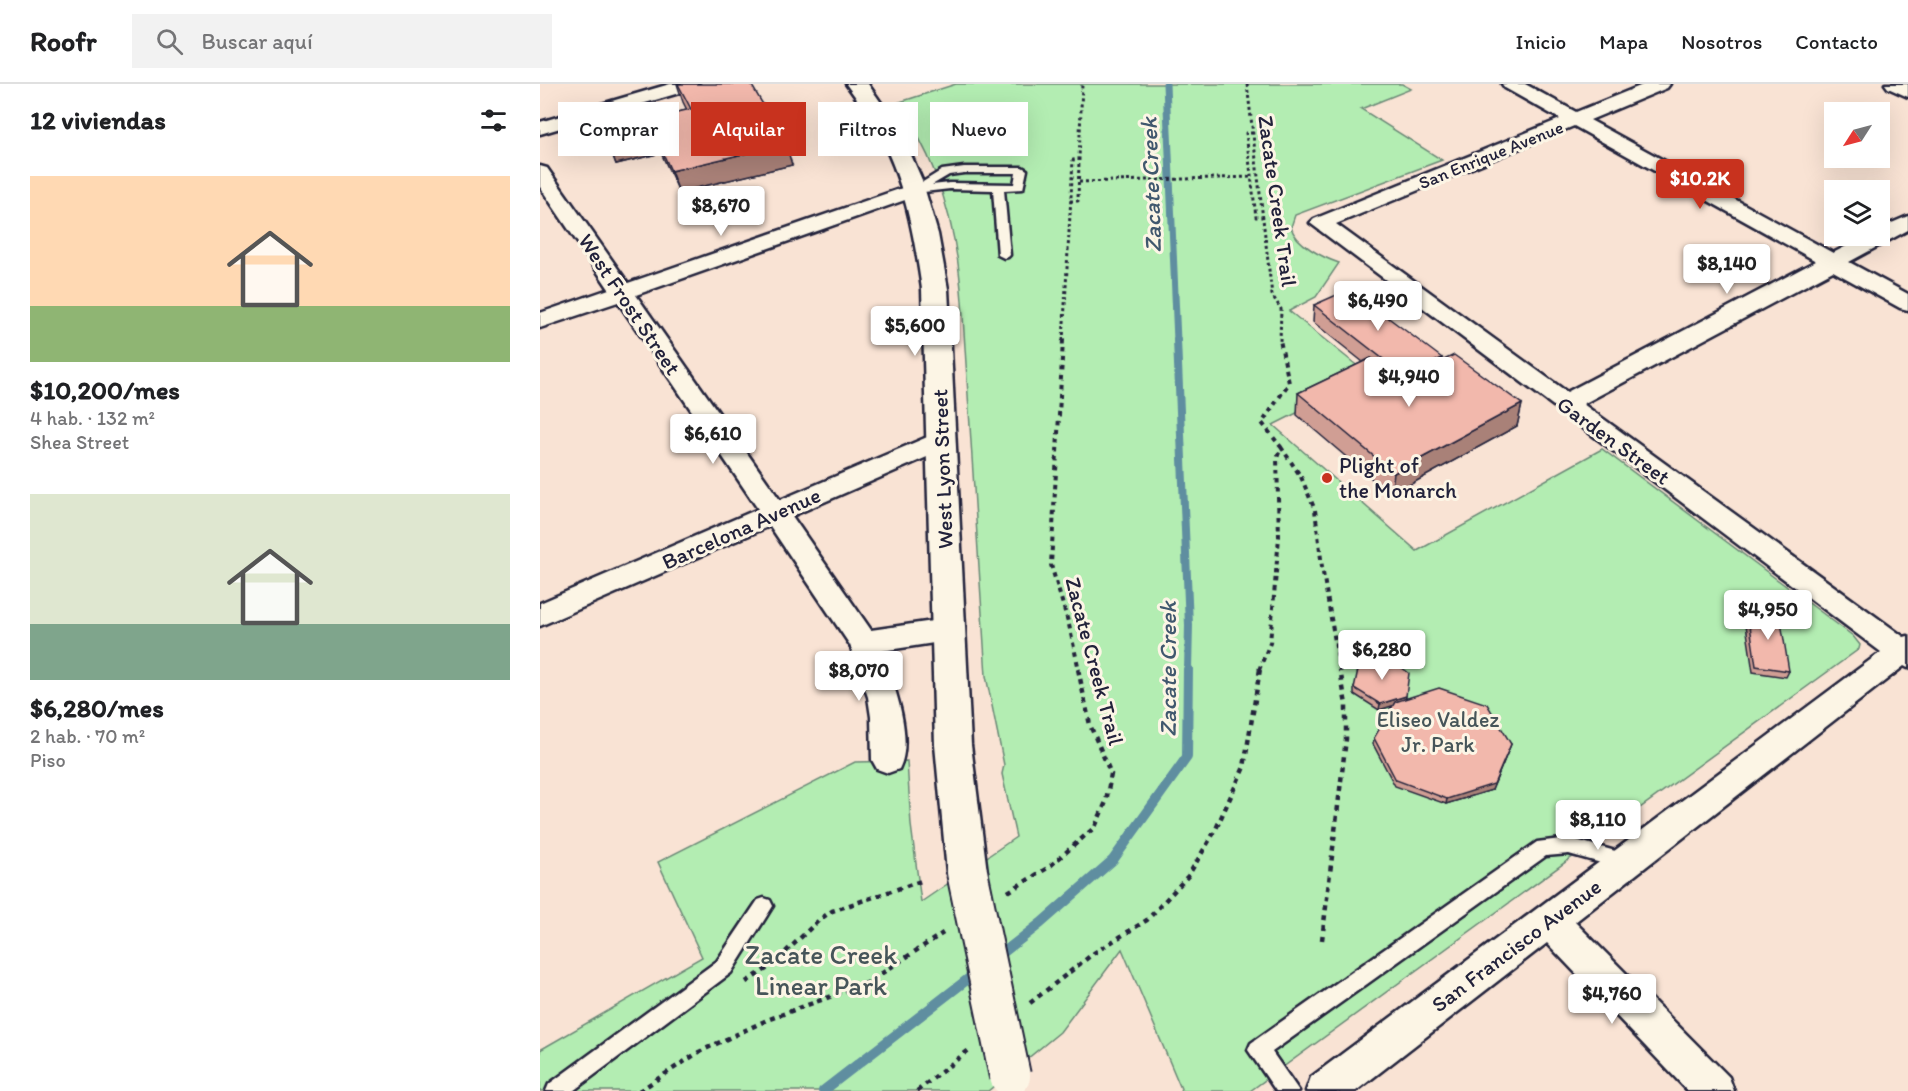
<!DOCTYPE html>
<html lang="es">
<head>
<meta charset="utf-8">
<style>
  body { margin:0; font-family:Itim,sans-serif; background:#f2f2f2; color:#202124; height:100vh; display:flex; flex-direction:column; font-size:22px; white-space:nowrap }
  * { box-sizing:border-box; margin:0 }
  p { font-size:20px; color:#757577 }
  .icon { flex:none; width:33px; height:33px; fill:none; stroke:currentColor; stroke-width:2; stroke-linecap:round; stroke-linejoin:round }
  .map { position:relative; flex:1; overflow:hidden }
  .sheet { display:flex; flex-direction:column; background:#fff; width:540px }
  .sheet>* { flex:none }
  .guide { position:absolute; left:18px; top:18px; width:570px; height:54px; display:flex; gap:12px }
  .needle { width:39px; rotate:234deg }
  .fabs { position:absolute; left:1284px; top:18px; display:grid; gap:12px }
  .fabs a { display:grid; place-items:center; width:66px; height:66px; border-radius:0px; background:#fff; box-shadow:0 6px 24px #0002; font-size:30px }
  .price { position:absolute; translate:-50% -51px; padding:0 14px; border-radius:6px; background:#fff; color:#222; font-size:20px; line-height:39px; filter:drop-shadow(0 2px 3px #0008) }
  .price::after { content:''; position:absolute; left:50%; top:36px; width:18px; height:14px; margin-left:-9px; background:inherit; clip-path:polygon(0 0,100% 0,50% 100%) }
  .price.on { background:#c8321e; color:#fff }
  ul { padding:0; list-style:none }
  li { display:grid; align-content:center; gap:12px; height:318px; padding:0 30px }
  li span { display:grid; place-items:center; height:186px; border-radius:0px; color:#555 }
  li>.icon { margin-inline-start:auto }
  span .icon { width:108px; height:108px; fill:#fffc; stroke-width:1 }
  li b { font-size:26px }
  h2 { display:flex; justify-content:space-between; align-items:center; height:72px; padding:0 30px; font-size:26px }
  .chip { padding:0 21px; border-radius:0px; background:#fff; box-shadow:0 6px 24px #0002; font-size:21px; line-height:54px }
  .chip.on { background:#c8321e; color:#fff }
  header { display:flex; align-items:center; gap:36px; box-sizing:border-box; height:84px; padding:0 30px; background:#fff; border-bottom:2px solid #e0e0e0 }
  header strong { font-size:28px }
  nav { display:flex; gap:33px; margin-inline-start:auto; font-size:21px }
  .search { width:420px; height:54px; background:#f2f2f2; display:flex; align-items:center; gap:15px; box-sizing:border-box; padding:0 21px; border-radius:0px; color:#757577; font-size:22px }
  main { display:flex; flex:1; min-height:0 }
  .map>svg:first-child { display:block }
  .green { fill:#b3edb2; stroke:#6a8876; stroke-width:1.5 }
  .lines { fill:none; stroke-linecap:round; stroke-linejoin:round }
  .stream-far2 { stroke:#5f8ea0; stroke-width:7 }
  .stream-far1 { stroke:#5f8ea0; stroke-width:8 }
  .stream { stroke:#5f8ea0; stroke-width:10 }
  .service-casing { stroke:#22223b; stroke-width:5 }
  .minor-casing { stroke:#22223b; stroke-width:5 }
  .secondary-casing { stroke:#22223b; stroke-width:5 }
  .path-far2 { stroke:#22223b; stroke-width:3; stroke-dasharray:3 3; stroke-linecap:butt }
  .path-far1 { stroke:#22223b; stroke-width:4; stroke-dasharray:4.5 4.5; stroke-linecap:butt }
  .path { stroke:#22223b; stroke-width:4.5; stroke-dasharray:5 5; stroke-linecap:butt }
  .service { fill:#fcf5e5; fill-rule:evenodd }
  .minor { fill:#fcf5e5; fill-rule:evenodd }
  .secondary { fill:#fcf5e5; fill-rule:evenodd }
  .secondary-bridge-casing { stroke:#22223b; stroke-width:44; stroke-linecap:butt }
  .secondary-bridge { stroke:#fcf5e5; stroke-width:40 }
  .wall { fill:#d09e94; stroke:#22223b; stroke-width:1.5 }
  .shaded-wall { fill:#a98178; stroke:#22223b; stroke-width:1.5 }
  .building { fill:#f2b8ac; stroke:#22223b; stroke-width:1.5 }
  .poi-dot { fill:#c8321e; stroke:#fcf5e5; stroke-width:2 }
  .labels { text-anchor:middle; stroke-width:6; stroke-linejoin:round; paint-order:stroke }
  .far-street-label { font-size:18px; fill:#22223b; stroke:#fcf5e5 }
  .street-label { font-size:22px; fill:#22223b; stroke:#fcf5e5 }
  .poi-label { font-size:22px; fill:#22223b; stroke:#fcf5e5; text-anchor:start }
  .park-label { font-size:22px; fill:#465559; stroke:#fcf5e5 }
  .water-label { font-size:24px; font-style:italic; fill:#40586e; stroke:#fcf5e5 }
  .near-park-label { font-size:27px; fill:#465559; stroke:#fcf5e5 }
</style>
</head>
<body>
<header>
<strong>Roofr</strong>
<div class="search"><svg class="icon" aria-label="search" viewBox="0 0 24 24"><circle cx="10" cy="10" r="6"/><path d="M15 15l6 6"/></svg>Buscar aquí</div>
<nav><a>Inicio</a><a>Mapa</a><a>Nosotros</a><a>Contacto</a></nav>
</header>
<main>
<section class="sheet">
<h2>12 viviendas<svg class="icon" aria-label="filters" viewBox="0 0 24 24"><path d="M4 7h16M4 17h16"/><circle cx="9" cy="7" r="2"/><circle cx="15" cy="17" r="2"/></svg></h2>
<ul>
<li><span style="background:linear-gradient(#ffd9b3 70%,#8fb573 0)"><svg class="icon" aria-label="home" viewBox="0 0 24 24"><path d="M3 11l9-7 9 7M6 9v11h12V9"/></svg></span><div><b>$10,200/mes</b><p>4 hab. · 132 m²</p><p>Shea Street</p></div></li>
<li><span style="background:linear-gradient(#dfe7d0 70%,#7fa58c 0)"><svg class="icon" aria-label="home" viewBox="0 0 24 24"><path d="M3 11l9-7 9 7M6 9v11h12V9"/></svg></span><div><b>$6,280/mes</b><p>2 hab. · 70 m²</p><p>Piso</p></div></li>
</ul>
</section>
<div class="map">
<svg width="1368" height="1007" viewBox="0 0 1368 1007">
  <rect width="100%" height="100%" fill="#f9e3d4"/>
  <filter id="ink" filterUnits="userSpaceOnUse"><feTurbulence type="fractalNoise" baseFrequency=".0167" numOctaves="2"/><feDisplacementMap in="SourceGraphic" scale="12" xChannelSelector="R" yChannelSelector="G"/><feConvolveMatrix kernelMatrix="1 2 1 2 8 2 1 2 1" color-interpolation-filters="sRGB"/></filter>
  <g filter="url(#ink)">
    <path class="green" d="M416,0H862L871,5L821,25L902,76L755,131L751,143C755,160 784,174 799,179L776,213L749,227L830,292L733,341L877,467L1062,365L1313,552L1320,561L1319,565L710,1007H642L582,865L520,948L448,1007H0V966L162,873L118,778L315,678L367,677L371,741L381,818L476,753L462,690L464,681L446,592L422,217C417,147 399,76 357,19Z"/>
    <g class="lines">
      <path class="stream-far2" d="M626,0L637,257"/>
      <path class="stream-far1" d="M637,256L649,541L648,586"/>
      <path class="stream" d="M455,875L501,839L573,776L647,673L648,585
        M283,1007L437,888"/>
      <g class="service-casing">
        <path id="service" d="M424,83H482L487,86L483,105L464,106L470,171L468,173L464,174L458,171L453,106L410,105L375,109L370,106L402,86ZM424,89H476L474,100L410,99L392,101L409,91Z
          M1029,754L1086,770L1092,772L1095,778L1092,784L1086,786L1029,770L1006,772L732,968L759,1007H736L708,966L711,959L997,758Z
          M224,814L230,816L233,822L191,889L33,1007H6L9,1000L177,877L218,816Z"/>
      </g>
      <g class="minor-casing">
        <path id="minor" d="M130,0H159L156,4L0,50V38Z
          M962,0H985L1036,28L1105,0H1130L1127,4L1050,36L1293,169L1326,152H1340V144L1368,132V146L1309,178L1368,210V226L1360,224L1293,187L1043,320L1364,553L1368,552V584L1364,582L1035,838L1189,993L1194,1007H1148L1007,859L816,1007H766L771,993L1341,568L770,139L774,135L1020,35L965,4ZM1034,42L1276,177L1027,308L796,140Z
          M1345,0H1368V13L1348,4Z
          M0,82L7,84L88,199L368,102L375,100L382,102L385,106L382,110L96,211L240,416L392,351L401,348L410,351L414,357L410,363L252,432L331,546L407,535L417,538L422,546L417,554L407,557L342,567C353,598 375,654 359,685L348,689L337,685L332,676L331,633L328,613L310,561L230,442L0,542V519L218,425L78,218L0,244V229L69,205L0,103Z"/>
      </g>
      <g class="secondary-casing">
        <path id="secondary" d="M306,0H328L360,46L382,96L398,150L408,205L431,661L447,788L441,801L427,806L413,801L407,788L395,661L382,205C374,150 364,95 337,46C328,30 317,15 306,0Z"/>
      </g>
      <path class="path-far2" d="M707,0L732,211L741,225L740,257
        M713,49H706L716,133H722
        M539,98L712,93
        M530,117H538L539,75
        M523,257L533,76L539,75L542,0"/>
      <path class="path-far1" d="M523,256L511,481L529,541L539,586
        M741,363L761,393L775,426L782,483L800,586
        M719,586L730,559L739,453L737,374L741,363L722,339L749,299L740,256"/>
      <path class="path" d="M468,808L509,783L555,743L566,718L571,690L550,641L538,585
        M782,856L806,655V621L800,585
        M206,898L231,882L279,836L292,827L384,796
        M490,919L554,869L607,836L648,792L675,747L704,683L720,585
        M99,1007L159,968L227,936L327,899L403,849
        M377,1007L429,966"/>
      <use href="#service" class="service"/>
      <use href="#minor" class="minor"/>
      <use href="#secondary" class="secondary"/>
      <g class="secondary-bridge-casing">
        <path id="secondary-bridge" d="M427,788L470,992"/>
      </g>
      <use href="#secondary-bridge" class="secondary-bridge"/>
    </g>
    <path class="wall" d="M137,0L252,81L139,108L121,69L76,80L63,45L147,26L143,18Z
      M774,221L902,277L982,320L977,342L851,411L757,331L758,309L823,278L773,238Z
      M1208,528L1249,587L1246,593L1213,588L1205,534Z
      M814,604L866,614L971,660L952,706L906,720L855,702L833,660L834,654L852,622L839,626L814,610Z"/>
    <path class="shaded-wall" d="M114,49L121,69L76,80L68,59Z
      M246,60L252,81L139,108L131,87Z
      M902,274L899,291L863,309L865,292Z
      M982,320L977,342L851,411L854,389Z
      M866,612L865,618L839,626L840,620Z
      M971,660L952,706L906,720L907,715Z"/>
    <path class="building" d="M138,0H211L246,60L131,87L114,49L68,59L63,45L151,25Z
      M810,205L902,274L865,292L774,221Z
      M914,271L982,320L854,389L758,309L831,274L861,297Z
      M1208,528L1240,532L1249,587L1216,582Z
      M847,573L869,589L866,612L840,620L814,604L819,581Z
      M899,604L947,620L971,660L954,700L907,715L856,696L834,654L855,618Z"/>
  </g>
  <circle class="poi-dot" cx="787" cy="394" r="6"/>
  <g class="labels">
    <g class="far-street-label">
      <text transform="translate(951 71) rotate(-22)" y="6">San Enrique Avenue</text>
    </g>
    <g class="street-label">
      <text transform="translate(738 117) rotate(82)" y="8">Zacate Creek Trail</text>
      <text transform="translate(90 220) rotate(56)" y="8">West Frost Street</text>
      <text transform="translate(1074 356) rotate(36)" y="8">Garden Street</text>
      <text transform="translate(402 385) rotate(-92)" y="8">West Lyon Street</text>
      <text transform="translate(201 444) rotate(-24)" y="8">Barcelona Avenue</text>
      <text transform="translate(555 577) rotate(75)" y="8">Zacate Creek Trail</text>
      <text transform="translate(976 861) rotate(-37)" y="8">San Francisco Avenue</text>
    </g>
    <g class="poi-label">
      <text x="799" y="389">Plight of<tspan x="799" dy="25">the Monarch</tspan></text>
    </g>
    <g class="park-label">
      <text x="898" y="643">Eliseo Valdez<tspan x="898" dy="25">Jr. Park</tspan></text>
    </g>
    <g class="water-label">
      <text transform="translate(611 101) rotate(-92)" y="8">Zacate Creek</text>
      <text transform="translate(628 585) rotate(-90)" y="8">Zacate Creek</text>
    </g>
    <g class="near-park-label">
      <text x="281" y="880">Zacate Creek<tspan x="281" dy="31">Linear Park</tspan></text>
    </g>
  </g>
</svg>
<div class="fabs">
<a><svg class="needle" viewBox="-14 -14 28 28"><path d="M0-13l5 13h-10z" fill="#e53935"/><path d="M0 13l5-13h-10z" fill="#757577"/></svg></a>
<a><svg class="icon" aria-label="layers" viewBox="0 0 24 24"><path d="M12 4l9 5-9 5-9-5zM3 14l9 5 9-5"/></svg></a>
</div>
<b class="price on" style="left:1160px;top:126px">$10.2K</b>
<b class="price" style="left:181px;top:153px">$8,670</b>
<b class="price" style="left:1187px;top:211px">$8,140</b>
<b class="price" style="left:838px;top:248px">$6,490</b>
<b class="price" style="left:375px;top:273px">$5,600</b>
<b class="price" style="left:869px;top:324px">$4,940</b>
<b class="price" style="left:173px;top:381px">$6,610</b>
<b class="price" style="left:1228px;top:557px">$4,950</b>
<b class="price" style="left:842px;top:597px">$6,280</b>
<b class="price" style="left:319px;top:618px">$8,070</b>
<b class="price" style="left:1058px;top:767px">$8,110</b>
<b class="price" style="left:1072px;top:941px">$4,760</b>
<div class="guide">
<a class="chip">Comprar</a>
<a class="chip on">Alquilar</a>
<a class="chip">Filtros</a>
<a class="chip">Nuevo</a>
</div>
</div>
</main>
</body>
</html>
